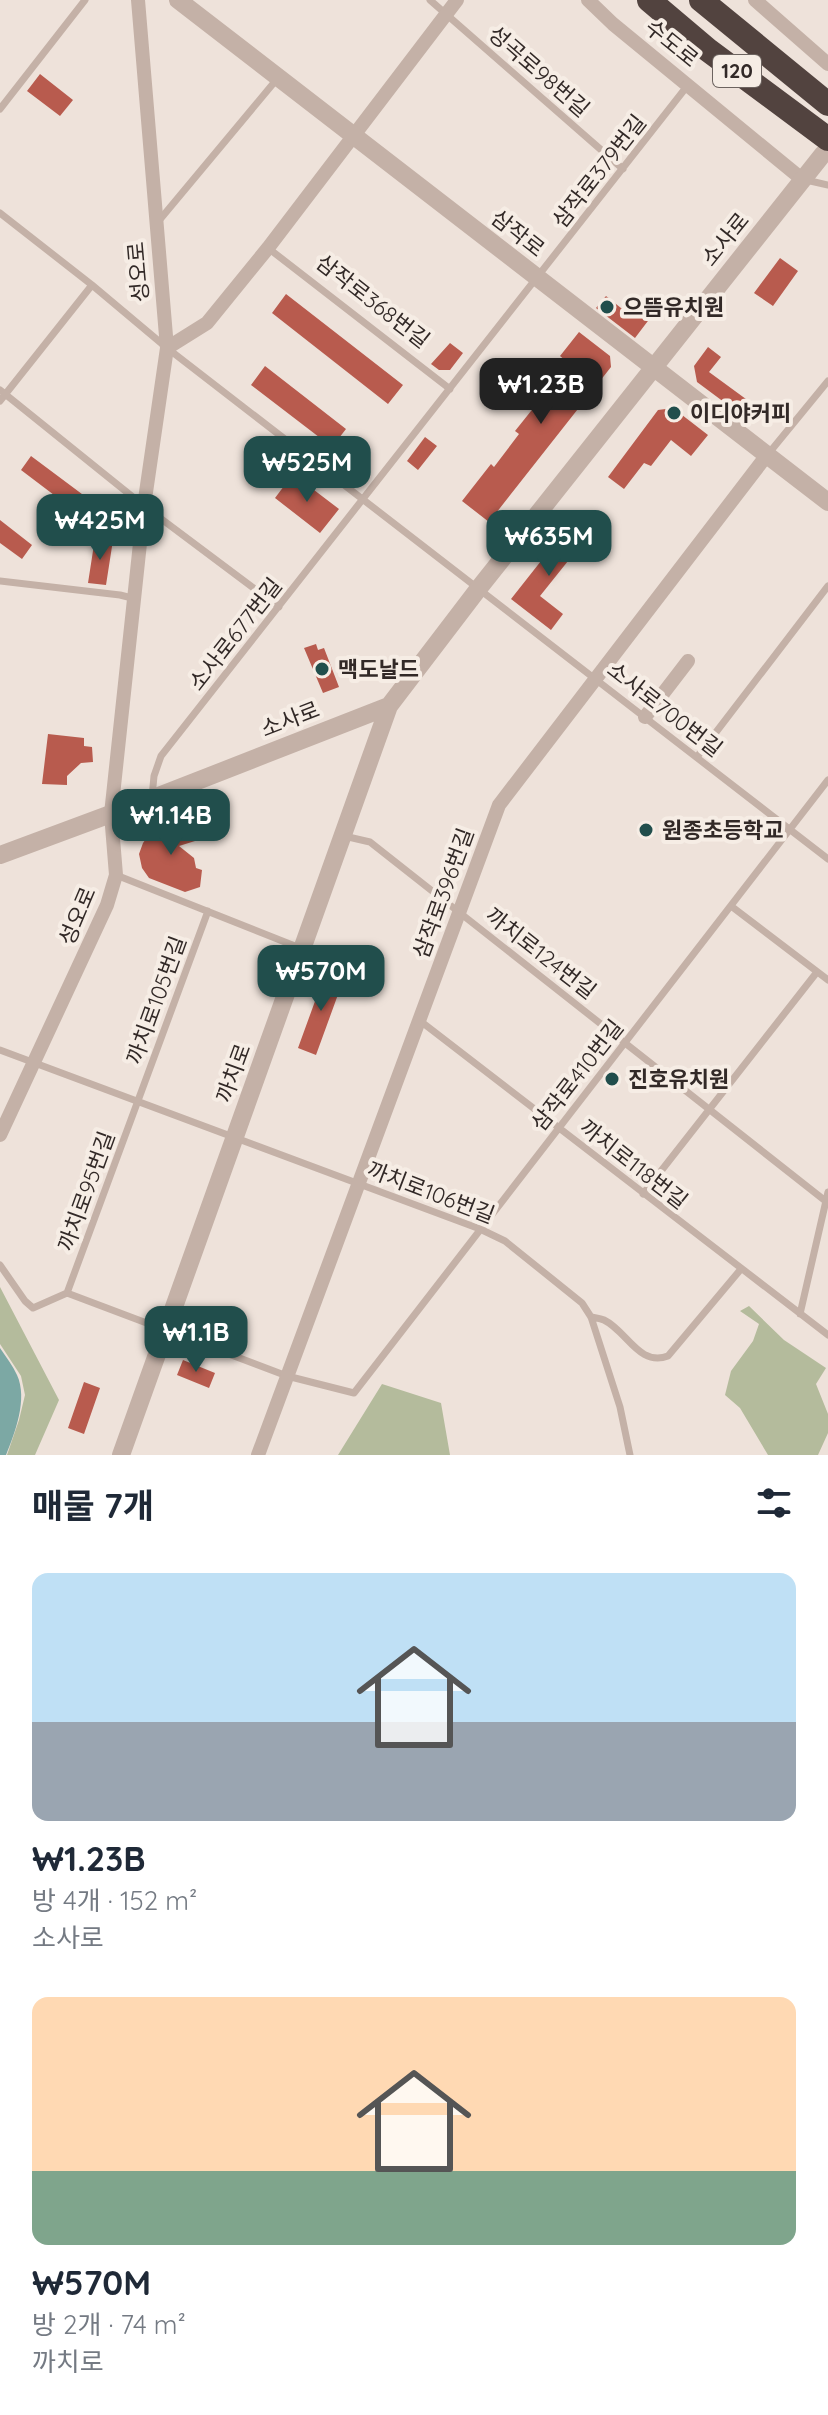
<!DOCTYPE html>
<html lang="ko">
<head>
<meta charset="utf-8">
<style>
  body { margin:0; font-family:Quicksand,"Noto Sans KR",sans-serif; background:#f2f2f3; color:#1f2937; height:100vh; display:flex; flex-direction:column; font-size:30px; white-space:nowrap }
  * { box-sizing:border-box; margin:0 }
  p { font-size:26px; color:#747a83 }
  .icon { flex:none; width:44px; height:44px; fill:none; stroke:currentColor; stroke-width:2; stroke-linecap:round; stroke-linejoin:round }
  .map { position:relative; height:1455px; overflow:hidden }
  .details { display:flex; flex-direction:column; background:#fff; flex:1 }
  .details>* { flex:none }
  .price { position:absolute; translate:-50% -68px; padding:0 18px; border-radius:16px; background:#214e4c; color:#fff; font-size:26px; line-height:52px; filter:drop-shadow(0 2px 4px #0008) }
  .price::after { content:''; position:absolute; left:50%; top:48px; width:24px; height:18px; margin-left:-12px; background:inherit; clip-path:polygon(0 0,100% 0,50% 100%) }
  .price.selected { background:#222; color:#fff }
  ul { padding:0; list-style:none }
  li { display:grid; align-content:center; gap:16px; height:424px; padding:0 32px }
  li span { display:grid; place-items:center; height:248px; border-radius:16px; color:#555 }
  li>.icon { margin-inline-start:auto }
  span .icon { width:144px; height:144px; fill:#fffc; stroke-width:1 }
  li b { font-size:34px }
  h2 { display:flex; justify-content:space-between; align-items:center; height:96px; padding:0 32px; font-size:34px }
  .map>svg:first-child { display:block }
  .green { fill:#b4bb9c }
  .water { fill:#7ca8a4 }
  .building { fill:#b85b4e }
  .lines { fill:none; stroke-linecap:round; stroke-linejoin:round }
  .service { stroke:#c4b1a7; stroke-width:7 }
  .minor { stroke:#c4b1a7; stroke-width:14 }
  .tertiary { stroke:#c4b1a7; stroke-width:18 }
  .motorway { stroke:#52433f; stroke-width:24 }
  .poi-dot { fill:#214e4c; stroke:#f6ede5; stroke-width:3 }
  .labels { text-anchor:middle; stroke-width:8; stroke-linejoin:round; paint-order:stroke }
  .shield { fill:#f6ede5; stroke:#6d6460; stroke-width:2 }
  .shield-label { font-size:20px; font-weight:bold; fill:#322927 }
  .street-label { font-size:22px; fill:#322927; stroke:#f6ede5 }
  .poi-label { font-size:22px; font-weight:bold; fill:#322927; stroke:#f6ede5; text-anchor:start }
</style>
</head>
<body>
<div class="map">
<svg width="828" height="1455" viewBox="0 0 828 1455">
  <rect width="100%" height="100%" fill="#eee2da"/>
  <path class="green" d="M0,1287L59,1400L35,1455H7L19,1420L25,1395L21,1376L0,1344Z
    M749,1306L784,1340L826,1368L816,1384L828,1414V1433L818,1455H768L740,1408L725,1395L731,1371L753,1341L759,1324L740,1311Z
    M382,1384L441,1403L450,1455H338Z"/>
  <path class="water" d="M0,1348C6,1357 13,1366 17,1375C28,1399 15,1433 6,1455H0Z"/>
  <path class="building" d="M40,74L73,100L60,116L27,91Z
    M780,258L798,271L773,306L754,293Z
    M286,294L403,385L388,404L272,313Z
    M606,296L631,316L644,299L657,309L635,338L596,308Z
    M579,332L610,356L611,367L489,522L462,501L491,464L494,467L519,434L515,431L535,406L539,409L555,388L553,386L567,368L563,365L566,361L560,356Z
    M450,343L463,353L450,370H439L431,364Z
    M708,347L721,357L709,372L750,402L740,414L697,382L694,366Z
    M265,366L346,429L332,447L251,385Z
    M673,408L708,435L691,456L671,440L651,466L644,463L624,489L608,477L658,410Z
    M425,437L437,446L418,470L407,461Z
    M31,456L98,506L87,520L21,470Z
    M293,474L339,509L320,533L275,498Z
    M0,520L32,545L22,559L0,543Z
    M571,523L588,536L540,596L563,614L551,630L511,599Z
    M95,538L113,540L106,585L88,583Z
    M316,644L318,650L324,648L339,687L323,693L304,648Z
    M48,734L84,738V746L92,747L93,762L81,763L67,776V785L42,784Z
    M186,818L195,841L179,846L194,858L196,868L202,870L200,887L185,892L149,878L142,868L139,854L143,843L151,832Z
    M326,971L344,978L316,1055L298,1048Z
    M183,1360L215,1373L209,1388L177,1375Z
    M84,1382L100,1388L84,1434L68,1428Z"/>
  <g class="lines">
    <path class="service" d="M430,0L623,169
      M0,109L85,0
      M806,180L828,185
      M0,213L92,285L167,348L828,859
      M157,223L277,79
      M268,248L450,389
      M0,390L144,506L279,607
      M0,401L92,285
      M769,453L828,381
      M0,581L120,595L136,599
      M697,757L828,586
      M152,797L154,776L161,756L688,85
      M344,836L370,842L828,1203
      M116,875L300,948
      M731,906L828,980
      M419,1020L828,1335
      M0,1050L480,1229L505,1241L582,1303L591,1317L620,1407L630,1455
      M643,1194L817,972
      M0,1265L25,1301L33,1308L67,1293L287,1376L354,1393L828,780
      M67,1293L208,911
      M800,1314L828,1192
      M591,1317C596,1318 600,1318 604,1320C627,1331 639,1367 668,1356L741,1269"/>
    <path class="minor" d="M588,0L613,24L803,180
      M755,0L828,64
      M167,348L207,323L268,248L457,0
      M645,717L688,661
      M0,1135L107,905L116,875L111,814L144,506L167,348L138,0
      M258,1455L499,805L767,455"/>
    <path class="tertiary" d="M178,0L828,502
      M0,855L151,799L389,706L479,588L823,154
      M121,1455L389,706"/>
    <path class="motorway" d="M649,0L708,50L828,139
      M701,0L828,104"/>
  </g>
  <g class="poi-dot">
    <circle cx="607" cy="307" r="8"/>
    <circle cx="674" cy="413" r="8"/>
    <circle cx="322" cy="669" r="8"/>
    <circle cx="646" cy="830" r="8"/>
    <circle cx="612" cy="1079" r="8"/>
  </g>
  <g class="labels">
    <rect class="shield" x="713" y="55" width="48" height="32" rx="6"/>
    <g class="shield-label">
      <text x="737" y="78">120</text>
    </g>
    <g class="street-label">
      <text transform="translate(672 43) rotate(39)" y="8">수도로</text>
      <text transform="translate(539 71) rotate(41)" y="8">성곡로98번길</text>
      <text transform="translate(599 171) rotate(-52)" y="8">삼작로379번길</text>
      <text transform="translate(518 233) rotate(38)" y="8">삼작로</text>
      <text transform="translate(725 239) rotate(-51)" y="8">소사로</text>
      <text transform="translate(138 272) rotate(-95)" y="8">성오로</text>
      <text transform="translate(373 301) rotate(38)" y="8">삼작로368번길</text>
      <text transform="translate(235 634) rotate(-52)" y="8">소사로677번길</text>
      <text transform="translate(665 709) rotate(38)" y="8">소사로700번길</text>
      <text transform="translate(290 719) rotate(-21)" y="8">소사로</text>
      <text transform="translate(443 893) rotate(-70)" y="8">삼작로396번길</text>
      <text transform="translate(77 916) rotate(-67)" y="8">성오로</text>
      <text transform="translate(541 953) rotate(38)" y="8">까치로124번길</text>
      <text transform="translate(156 1000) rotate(-70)" y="8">까치로105번길</text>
      <text transform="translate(233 1073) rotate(-70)" y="8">까치로</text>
      <text transform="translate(577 1075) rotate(-52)" y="8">삼작로410번길</text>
      <text transform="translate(634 1164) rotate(38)" y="8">까치로118번길</text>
      <text transform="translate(86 1191) rotate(-70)" y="8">까치로95번길</text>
      <text transform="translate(431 1192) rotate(21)" y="8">까치로106번길</text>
    </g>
    <g class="poi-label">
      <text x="623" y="315">으뜸유치원</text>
      <text x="690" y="421">이디야커피</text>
      <text x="338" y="677">맥도날드</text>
      <text x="662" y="838">원종초등학교</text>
      <text x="628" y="1087">진호유치원</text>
    </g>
  </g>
</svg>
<b class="price selected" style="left:541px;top:426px">₩1.23B</b>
<b class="price" style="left:307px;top:504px">₩525M</b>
<b class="price" style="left:100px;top:562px">₩425M</b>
<b class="price" style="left:549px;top:578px">₩635M</b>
<b class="price" style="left:171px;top:857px">₩1.14B</b>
<b class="price" style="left:321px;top:1013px">₩570M</b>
<b class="price" style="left:196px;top:1374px">₩1.1B</b>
</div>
<section class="details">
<h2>매물 7개<svg class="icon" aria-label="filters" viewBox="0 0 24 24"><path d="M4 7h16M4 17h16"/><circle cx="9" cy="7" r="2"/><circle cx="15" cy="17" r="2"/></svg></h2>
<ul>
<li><span style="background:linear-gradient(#bfe0f5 60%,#9aa5b1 0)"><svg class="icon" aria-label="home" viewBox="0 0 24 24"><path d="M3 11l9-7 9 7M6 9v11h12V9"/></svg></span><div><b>₩1.23B</b><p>방 4개 · 152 m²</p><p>소사로</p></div></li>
<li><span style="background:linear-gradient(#ffd9b3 70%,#7fa58c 0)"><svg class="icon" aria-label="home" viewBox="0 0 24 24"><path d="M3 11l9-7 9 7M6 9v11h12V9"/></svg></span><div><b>₩570M</b><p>방 2개 · 74 m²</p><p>까치로</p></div></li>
</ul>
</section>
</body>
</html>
